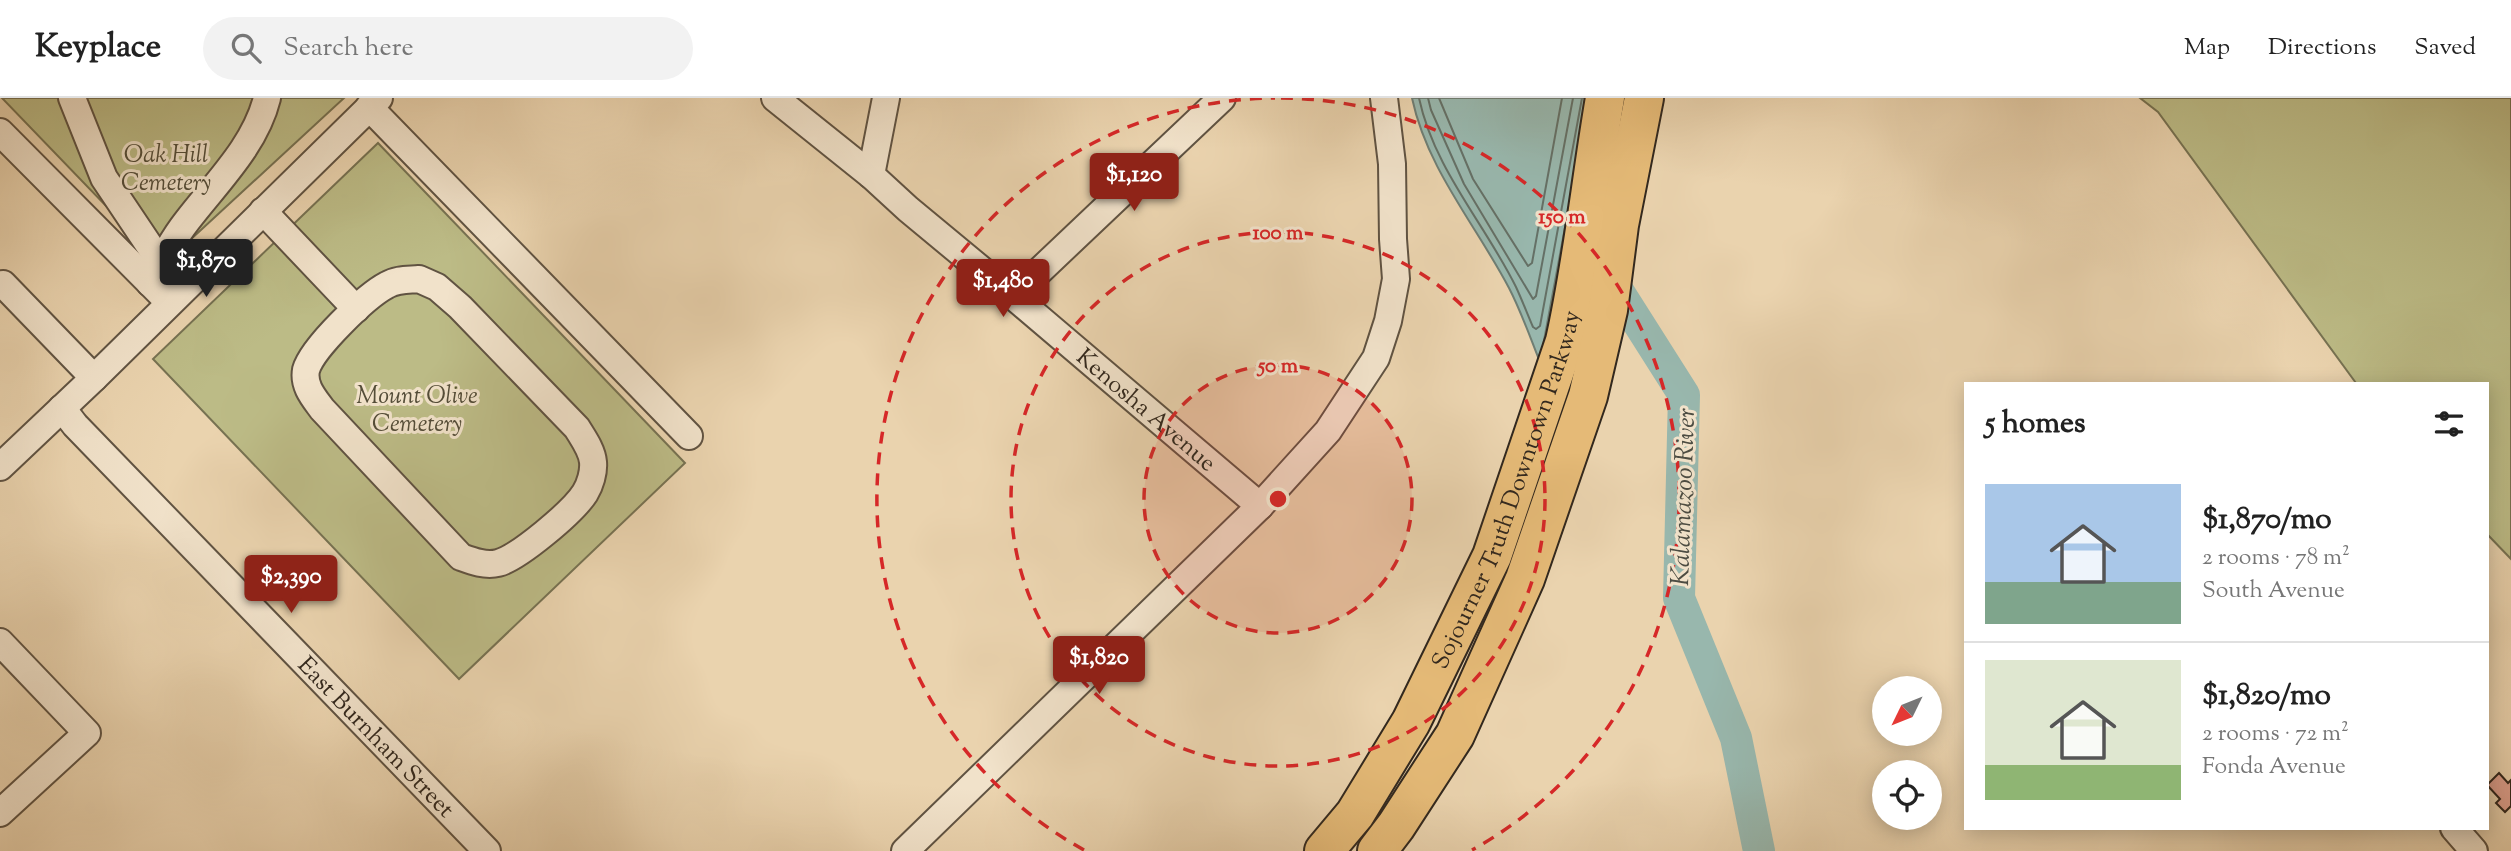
<!DOCTYPE html>
<html lang="en">
<head>
<meta charset="utf-8">
<style>
  body { margin:0; font-family:"Sorts Mill Goudy",serif; background:#f2f2f2; color:#222; height:100vh; display:flex; flex-direction:column; font-size:26px; white-space:nowrap }
  * { box-sizing:border-box; margin:0 }
  p { font-size:23px; color:#767676 }
  .icon { flex:none; width:38px; height:38px; fill:none; stroke:currentColor; stroke-width:2; stroke-linecap:round; stroke-linejoin:round }
  .map { position:relative; flex:1; overflow:hidden }
  .panel { position:absolute; left:1964px; top:284px; width:525px; height:448px; display:flex; flex-direction:column; background:#fff; border-radius:0px; box-shadow:0 4px 18px #0003 }
  .panel>* { flex:none }
  .needle { width:46px; rotate:227deg }
  .controls { position:absolute; left:1872px; top:578px; display:grid; gap:14px }
  .controls a { display:grid; place-items:center; width:70px; height:70px; border-radius:50%; background:#fff; box-shadow:0 4px 18px #0003; font-size:35px }
  .price { position:absolute; translate:-50% -60px; padding:0 16px; border-radius:7px; background:#8f2418; color:#fff; font-size:23px; line-height:46px; filter:drop-shadow(0 2px 4px #0008) }
  .price::after { content:''; position:absolute; left:50%; top:42px; width:21px; height:16px; margin-left:-10px; background:inherit; clip-path:polygon(0 0,100% 0,50% 100%) }
  .price.current { background:#222; color:#fff }
  ul { padding:0; list-style:none }
  li { display:flex; align-items:center; gap:21px; height:175px; padding:0 21px }
  li+li { border-top:2px solid #e0e0e0 }
  li span { display:grid; place-items:center; flex:none; width:196px; height:140px; border-radius:0px; color:#555 }
  li>.icon { margin-inline-start:auto }
  span .icon { width:84px; height:84px; fill:#fffc; stroke-width:1 }
  li b { font-size:30px }
  h2 { display:flex; justify-content:space-between; align-items:center; height:84px; padding:0 21px; font-size:30px }
  header { display:flex; align-items:center; gap:42px; box-sizing:border-box; height:98px; padding:0 35px; background:#fff; border-bottom:2px solid #e0e0e0 }
  header strong { font-size:33px }
  nav { display:flex; gap:38px; margin-inline-start:auto; font-size:24px }
  .search { width:490px; height:63px; background:#f2f2f2; display:flex; align-items:center; gap:18px; box-sizing:border-box; padding:0 24px; border-radius:38px; color:#767676; font-size:26px }
  .map>svg:first-child { display:block }
  .green { fill:#bcbb86; stroke:#777252; stroke-width:2 }
  .water { fill:#98b7ad; stroke:#6f7e74; stroke-width:2 }
  .lines { fill:none; stroke-linecap:round; stroke-linejoin:round }
  .shore { stroke:#657066; stroke-width:2 }
  .river { stroke:#98b7ad; stroke-width:32 }
  .building { fill:#dea18f; stroke:#32281e; stroke-width:2 }
  .minor-casing { stroke:#605342; stroke-width:30 }
  .highway-casing { stroke:#32281e; stroke-width:42 }
  .minor { stroke:#f1e2ca; stroke-width:26 }
  .highway { stroke:#e5ba77; stroke-width:38 }
  .ring { fill:none; stroke:#d62828; stroke-width:3.5; stroke-dasharray:12 9 }
  .labels { text-anchor:middle; stroke-width:6; stroke-linejoin:round; paint-order:stroke }
  .park-label { font-size:24px; font-style:italic; fill:#544d38; stroke:#f1e2ca }
  .street-label { font-size:24px; fill:#32281e; stroke:#f1e2ca }
  .water-label { font-size:26px; font-style:italic; fill:#4c4c42; stroke:#f1e2ca }
  .centre { fill:#d62828; stroke:#f1e2ca; stroke-width:3.5 }
  .ring-label { font-size:21px; text-anchor:middle; font-weight:bold; fill:#d62828; stroke:#f1e2ca; stroke-width:6; stroke-linejoin:round; paint-order:stroke }
</style>
</head>
<body>
<header>
<strong>Keyplace</strong>
<div class="search"><svg class="icon" aria-label="search" viewBox="0 0 24 24"><circle cx="10" cy="10" r="6"/><path d="M15 15l6 6"/></svg>Search here</div>
<nav><a>Map</a><a>Directions</a><a>Saved</a></nav>
</header>
<div class="map">
<svg width="2511" height="753" viewBox="0 0 2511 753">
  <rect width="100%" height="100%" fill="#ead3ae"/>
  <filter id="stains"><feTurbulence type="fractalNoise" baseFrequency=".00286" numOctaves="4"/><feColorMatrix values="0 0 0 0 .2 0 0 0 0 .09 0 0 0 0 .02 0 0 0 .5 -.17"/></filter>
  <radialGradient id="worn" r=".72"><stop offset=".6" stop-color="#630" stop-opacity="0"/><stop offset="1" stop-color="#630" stop-opacity=".3"/></radialGradient>
  <path class="green" d="M2,0H344L163,167Z
    M2140,0H2511V461L2487,436V285H2356L2158,14Z
    M378,45L685,365L459,581L153,261Z"/>
  <path class="water" d="M1412,0H1589L1540,264C1530,239 1521,213 1509,190C1476,127 1427,71 1412,0Z"/>
  <g class="lines">
    <path class="shore" d="M1419,0C1434,71 1485,126 1516,189C1522,202 1527,215 1533,229L1536,231L1540,228L1582,0
      M1428,0L1431,12L1464,86L1533,201L1536,198L1573,0
      M1439,0L1473,81L1528,168L1532,165L1562,0"/>
    <path class="river" d="M1606,174L1684,297L1679,500L1736,640L1759,753"/>
  </g>
  <path class="building" d="M2499,675L2508,685L2511,682V708L2505,714L2496,705L2500,701L2487,687Z"/>
  <g class="lines">
    <g class="minor-casing">
      <g id="minor">
        <path d="M72,0L104,80L161,165"/>
        <path id="s1" d="M775,0L871,77L908,111L1013,198L1260,408"/>
        <path d="M369,9L689,338"/>
        <path d="M0,34L169,204"/>
        <path d="M871,77L886,0"/>
        <path d="M263,113L356,211"/>
        <path d="M419,181L437,189L460,209L577,330C583,340 592,352 593,364C594,374 590,387 585,395C573,414 518,460 498,465C485,468 472,463 461,459L322,311C314,300 303,288 306,272C312,250 366,198 387,187C397,181 408,182 419,181Z"/>
        <path d="M150,185C161,164 172,142 187,123C216,85 255,48 267,0"/>
        <path d="M3,186L94,280"/>
        <path d="M1013,198L1222,0"/>
        <path id="s2" d="M62,310L75,327L487,753"/>
        <path d="M0,369L94,280L379,0"/>
        <path d="M0,544L87,635L0,715"/>
        <path d="M2454,730L2474,753"/>
        <path d="M905,753L1260,408L1328,333L1376,260L1388,223L1396,181L1393,141L1392,66L1384,0"/>
      </g>
    </g>
    <g class="highway-casing">
      <g id="highway">
        <path id="s3" d="M1324,753L1355,716L1411,624L1492,458L1565,243C1583,163 1591,81 1605,0"/>
        <path d="M1377,753L1396,728L1455,637L1525,481L1588,298L1608,212L1619,127L1644,0"/>
      </g>
    </g>
    <use href="#minor" class="minor"/>
    <use href="#highway" class="highway"/>
  </g>
  <circle cx="1278" cy="401" r="134" fill="#d62828" fill-opacity=".12"/>
  <g class="ring">
    <circle cx="1278" cy="401" r="134"/>
    <circle cx="1278" cy="401" r="267"/>
    <path d="M1084 752A401 401 0 0 1 1275 0M1281 0A401 401 0 0 1 1472 752"/>
  </g>
  <g class="labels">
    <g class="park-label">
      <text x="166" y="64">Oak Hill<tspan x="166" dy="28">Cemetery</tspan></text>
      <text x="417" y="305">Mount Olive<tspan x="417" dy="28">Cemetery</tspan></text>
    </g>
    <g class="street-label">
      <text dy="8" stroke="none"><textPath href="#s1" startOffset="485">Kenosha Avenue</textPath></text>
      <text dy="8" stroke="none"><textPath href="#s3" startOffset="408">Sojourner Truth Downtown Parkway</textPath></text>
      <text dy="8" stroke="none"><textPath href="#s2" startOffset="455">East Burnham Street</textPath></text>
    </g>
    <g class="water-label">
      <text transform="translate(1682 399) rotate(-88)" y="9">Kalamazoo River</text>
    </g>
  </g>
  <circle cx="1278" cy="401" r="10" class="centre"/>
  <g class="ring-label">
    <text x="1562" y="125">150 m</text>
    <text x="1278" y="141">100 m</text>
    <text x="1278" y="274">50 m</text>
  </g>
  <rect width="100%" height="100%" filter="url(#stains)"/>
  <rect width="100%" height="100%" fill="url(#worn)"/>
</svg>
<div class="controls">
<a><svg class="needle" viewBox="-14 -14 28 28"><path d="M0-13l5 13h-10z" fill="#e53935"/><path d="M0 13l5-13h-10z" fill="#767676"/></svg></a>
<a><svg class="icon" aria-label="locate" viewBox="0 0 24 24"><circle cx="12" cy="12" r="6"/><path d="M12 2v4M12 18v4M2 12h4M18 12h4"/></svg></a>
</div>
<b class="price" style="left:1134px;top:115px">$1,120</b>
<b class="price current" style="left:206px;top:201px">$1,870</b>
<b class="price" style="left:1003px;top:221px">$1,480</b>
<b class="price" style="left:291px;top:517px">$2,390</b>
<b class="price" style="left:1099px;top:598px">$1,820</b>
<section class="panel">
<h2>5 homes<svg class="icon" aria-label="filters" viewBox="0 0 24 24"><path d="M4 7h16M4 17h16"/><circle cx="9" cy="7" r="2"/><circle cx="15" cy="17" r="2"/></svg></h2>
<ul>
<li><span style="background:linear-gradient(#a9c7e8 70%,#7fa58c 0)"><svg class="icon" aria-label="home" viewBox="0 0 24 24"><path d="M3 11l9-7 9 7M6 9v11h12V9"/></svg></span><div><b>$1,870/mo</b><p>2 rooms · 78 m²</p><p>South Avenue</p></div></li>
<li><span style="background:linear-gradient(#dfe7d0 75%,#8fb573 0)"><svg class="icon" aria-label="home" viewBox="0 0 24 24"><path d="M3 11l9-7 9 7M6 9v11h12V9"/></svg></span><div><b>$1,820/mo</b><p>2 rooms · 72 m²</p><p>Fonda Avenue</p></div></li>
</ul>
</section>
</div>
</body>
</html>
